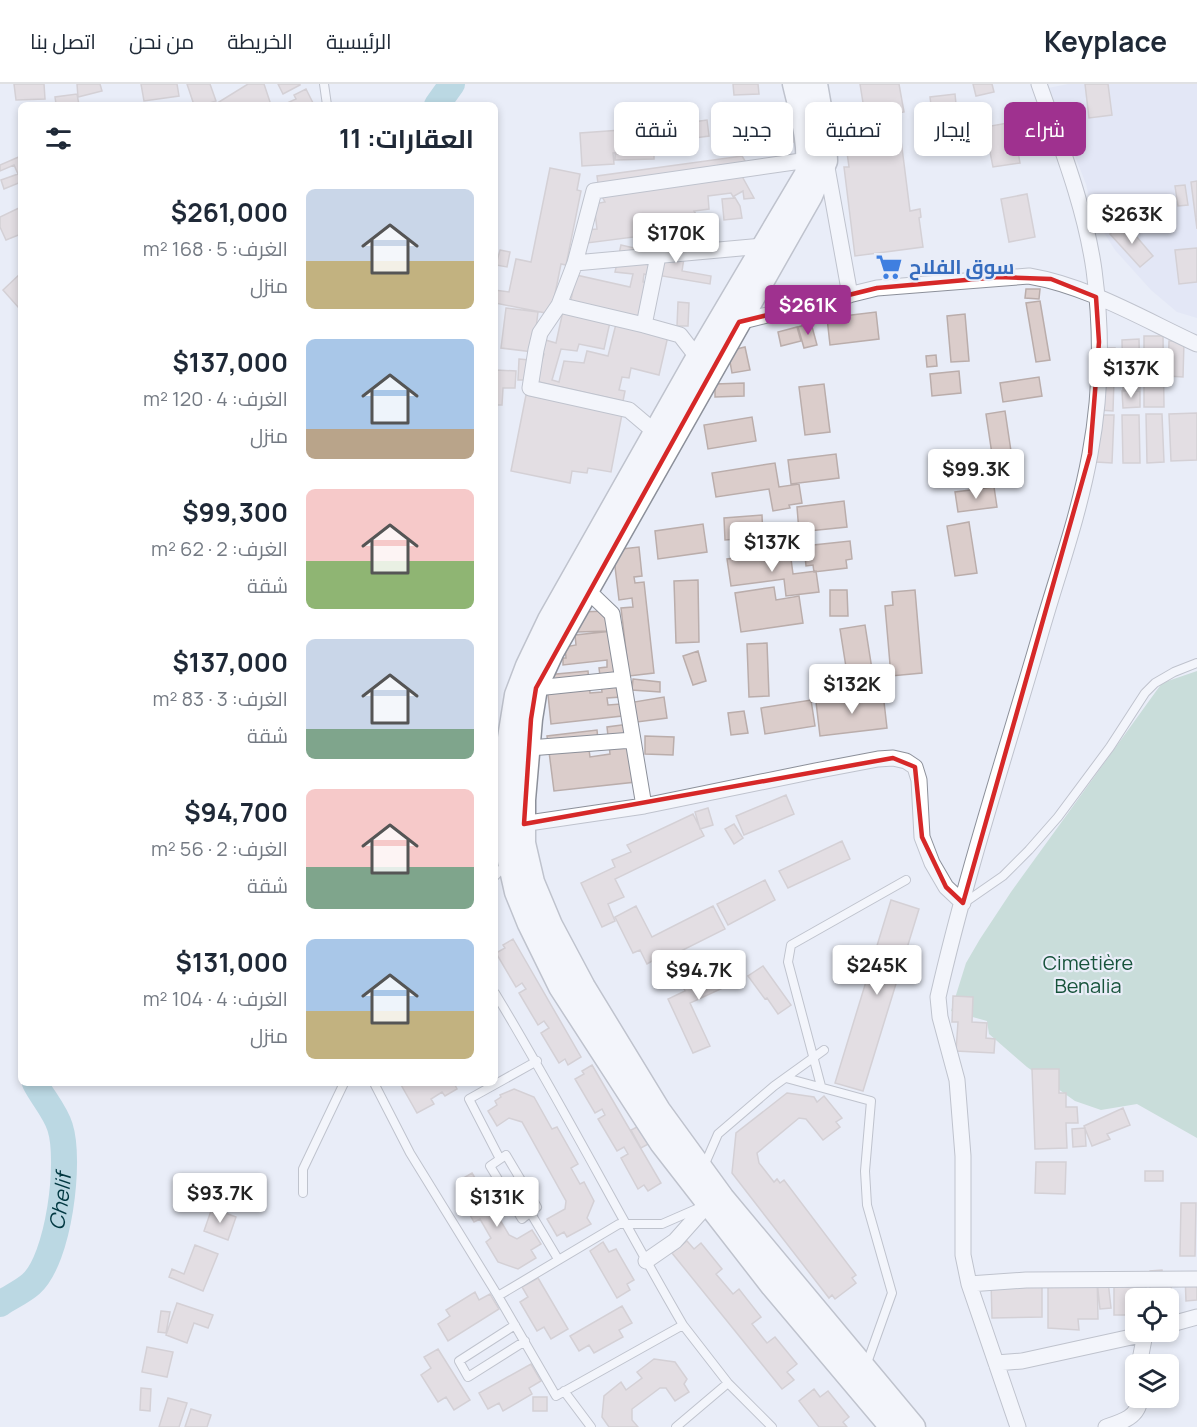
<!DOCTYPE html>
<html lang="ar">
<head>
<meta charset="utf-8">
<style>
  body { margin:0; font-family:Manrope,Cairo,sans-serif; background:#f2f2f3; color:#1f2937; direction:rtl; height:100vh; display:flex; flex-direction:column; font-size:22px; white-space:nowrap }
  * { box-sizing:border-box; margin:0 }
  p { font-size:20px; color:#747a83 }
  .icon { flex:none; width:33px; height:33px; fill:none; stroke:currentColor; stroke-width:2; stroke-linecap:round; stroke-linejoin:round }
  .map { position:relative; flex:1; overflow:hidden; direction:ltr }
  .side { position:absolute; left:18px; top:18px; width:480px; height:984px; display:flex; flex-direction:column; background:#fff; border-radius:9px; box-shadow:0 3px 9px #0003; direction:rtl }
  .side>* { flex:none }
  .top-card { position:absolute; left:516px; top:18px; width:570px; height:54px; direction:rtl; display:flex; gap:12px }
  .fabs { position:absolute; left:1125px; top:1204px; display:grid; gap:12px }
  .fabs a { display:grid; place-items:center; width:54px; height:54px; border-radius:9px; background:#fff; box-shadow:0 3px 9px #0003; font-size:30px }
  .price { position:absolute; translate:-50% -51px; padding:0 14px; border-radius:6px; background:#fff; color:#222; font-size:20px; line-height:39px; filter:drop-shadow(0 2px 3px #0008) }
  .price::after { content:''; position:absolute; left:50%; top:36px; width:18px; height:14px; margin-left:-9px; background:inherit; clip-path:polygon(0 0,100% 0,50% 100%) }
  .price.on { background:#9f318f; color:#fff }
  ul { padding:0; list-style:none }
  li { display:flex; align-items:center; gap:18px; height:150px; padding:0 24px }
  li span { display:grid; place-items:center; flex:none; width:168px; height:120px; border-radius:9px; color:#555 }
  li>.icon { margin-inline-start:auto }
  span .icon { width:72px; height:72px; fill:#fffc; stroke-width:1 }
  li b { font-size:26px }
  h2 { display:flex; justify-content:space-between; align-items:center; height:72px; padding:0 24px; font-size:26px }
  .tag { padding:0 21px; border-radius:9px; background:#fff; box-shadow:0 3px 9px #0003; font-size:21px; line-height:54px }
  .tag.on { background:#9f318f; color:#fff }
  header { display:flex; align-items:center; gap:36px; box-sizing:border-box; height:84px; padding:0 30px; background:#fff; border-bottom:2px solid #e0e1e3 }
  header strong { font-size:28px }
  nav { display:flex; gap:33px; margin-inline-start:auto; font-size:21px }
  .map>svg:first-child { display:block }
  .built { fill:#dbe1f3 }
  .green { fill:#a3c9b5 }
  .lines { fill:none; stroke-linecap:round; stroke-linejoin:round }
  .river { stroke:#84beca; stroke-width:26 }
  .building { fill:#dbcdcb; stroke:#baadab; stroke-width:1.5 }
  .lane-casing { stroke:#8c909a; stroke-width:10 }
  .street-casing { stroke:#8c909a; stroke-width:17 }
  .secondary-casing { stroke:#8c909a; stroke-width:25 }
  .lane { stroke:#fff; stroke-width:8 }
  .street { stroke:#fff; stroke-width:15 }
  .secondary { stroke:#fff; stroke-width:22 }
  .marked { fill:none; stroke:#d62828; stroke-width:4.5; stroke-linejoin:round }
  .labels { text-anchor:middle; stroke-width:4.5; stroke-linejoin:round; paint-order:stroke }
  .shop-label { font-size:20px; font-weight:bold; fill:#366cbe; stroke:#e9edf8; text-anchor:start }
  .park-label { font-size:20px; fill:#17533b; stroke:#e9edf8 }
  .water-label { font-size:21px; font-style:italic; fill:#003841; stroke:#e9edf8 }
</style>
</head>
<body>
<header>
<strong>Keyplace</strong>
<nav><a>الرئيسية</a><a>الخريطة</a><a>من نحن</a><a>اتصل بنا</a></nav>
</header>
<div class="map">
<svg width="1197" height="1343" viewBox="0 0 1197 1343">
  <rect width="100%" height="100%" fill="#e9edf8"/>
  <path class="built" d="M1068,0H1197V234L1177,228L1151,206L1115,166L1101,144L1091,121L1086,100L1048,4Z"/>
  <path class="green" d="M1197,587V1054L1137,1020L1101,1026L1075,1017L1027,983L989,950L987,937L951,927L966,879L980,855L1011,808L1162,599Z"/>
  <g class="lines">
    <g class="river">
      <path d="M437,21L452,0"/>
      <path id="s1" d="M0,1220C10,1213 22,1208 31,1200C59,1175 71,1077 60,1043C55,1027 42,1013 35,999"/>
    </g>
  </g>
  <path class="building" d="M14,0H44L45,15L16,16Z
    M77,0H100L102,7L78,13Z
    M141,0H177L179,12L144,17Z
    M187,0H210L216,17L203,21H194Z
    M248,0H264L271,21H214Z
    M278,0H300V1L283,10Z
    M733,0H758L759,10L734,11Z
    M860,0H899L904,28L893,30L892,26L865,31Z
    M973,0H992L994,8L976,12Z
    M1085,0H1108L1112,31L1089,34Z
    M306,5L314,21H283L296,15L294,11Z
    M77,10L79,21H51L56,20L55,13Z
    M955,10L956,20L966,19L968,32L933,36L930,13Z
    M761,31V53L739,54L738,32Z
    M707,36L709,52L695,54L693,38Z
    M1013,38L1020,79L993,83L985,43Z
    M781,40L793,41V58H780Z
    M899,40L910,127L920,125L921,133L919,134L923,163L855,172L844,83H849L844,47Z
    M663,43L664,54H655L656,59L639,60L640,67L613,69L614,80L582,82L580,49Z
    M640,60H654V75L615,76V70L641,69Z
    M21,72V98L4,105L1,96L18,90L14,81L0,87V81Z
    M742,72L748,82L742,85L743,94L754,114L744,115L743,107L734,112L740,122L742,134L724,136L722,115L734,114L731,109L708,112L709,125L694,127L704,144L587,159L585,146L597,145L594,120L605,118L599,107L597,92Z
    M550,84L580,90L577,106L581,107L566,181L561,180L551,230L495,219V206L509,208L516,175L531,178Z
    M1197,97V145L1191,98Z
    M1185,101L1188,121L1178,122L1175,102Z
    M1027,110L1035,153L1009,158L1001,115Z
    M21,123V150L6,156L0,143V133Z
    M1124,138L1153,172L1140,183L1110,150Z
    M661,157L686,161L682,187L711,192L710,200L656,191Z
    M621,161L656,169L651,192L644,190L643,198L648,199L639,240L569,226L576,191L630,203L633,190L615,188Z
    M1197,164V198L1179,200L1175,166Z
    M500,166L510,168L507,183L496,181Z
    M21,189V220L18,223L3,206Z
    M1026,205H1040L1039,215L1025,214Z
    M1040,217L1050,276L1036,278L1026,219Z
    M678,218L689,219L688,242H677Z
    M506,224L538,228L533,268L501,264Z
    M563,227L610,238L604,265L579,260L577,267L561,265L552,296L559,298L564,277L584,279L587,267L608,272L616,240L668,252L659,291L631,284L629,294L622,293L619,306L625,307L623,317L535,297L544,270L539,269L542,255L556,259Z
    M876,228L879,255L830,261L827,234Z
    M965,230L969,277L951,278L947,232Z
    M811,239L817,261L804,264L798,243Z
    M797,243L801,257L781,262L778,248Z
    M1144,252H1163L1164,323H1144Z
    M1139,255L1140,305L1123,306L1122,256Z
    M1169,257H1184L1183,293L1168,292Z
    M745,263L750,286L732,289L728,267Z
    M1101,264H1115L1113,327L1099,326Z
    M936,271L937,282L927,283L926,272Z
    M519,275L529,276L528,296H518Z
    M495,286L516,287L515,304H503L502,321H495Z
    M959,287L961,309L932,312L930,290Z
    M1039,293L1042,312L1003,318L1000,299Z
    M744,299V312L715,313V300Z
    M824,300L830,348L805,351L799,303Z
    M1122,307H1140V323L1123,324Z
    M526,311L622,330L611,388L588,384L587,389L572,387L570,399L511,387Z
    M1005,327L1015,394L996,397L986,330Z
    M1197,329V376L1171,377L1169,330Z
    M1146,330H1162L1164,378L1147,379Z
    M1098,331H1114L1112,379L1096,378Z
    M1122,331H1139L1140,379H1123Z
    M752,333L756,357L708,365L704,341Z
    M836,370L839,394L791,400L788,376Z
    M775,379L779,403L799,400L802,419L789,421L790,424L773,427L769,405L716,413L712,389Z
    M994,403L997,423L958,428L955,408Z
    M844,417L847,443L799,448L797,423Z
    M762,431L763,453L725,456L724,434Z
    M969,438L977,489L955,492L947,442Z
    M703,440L707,468L658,475L655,447Z
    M850,457L852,475L846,476L847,484L814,488L813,481L806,482L804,462Z
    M639,463L642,492L634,493L635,499L644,498L654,589L629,592L621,524L633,523L632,514L619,516L613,466Z
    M790,467L793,490L816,487L819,508L786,512L784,495L731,502L727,475Z
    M698,496L699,558L676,559L674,497Z
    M774,503L776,516L799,512L803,539L741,548L735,509Z
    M830,506H847L848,532H830Z
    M915,506L922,589L891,592L885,522L893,521L892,508Z
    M610,527V547L577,548V528Z
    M865,541L874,598L849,602L840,545Z
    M613,547L621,613L607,614L608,621L621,620L622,632L551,640L546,591L588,587L590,609L602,608L599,584L607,583V576L563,581V574H566L565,563L576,561L575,551Z
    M767,559L769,612L749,613L747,560Z
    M698,567L706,597L693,601L683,572Z
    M633,595L660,598V608L632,606Z
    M883,609L887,644L820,652L816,618Z
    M664,613L667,634L637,638L634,618Z
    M811,616L815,642L765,650L761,624Z
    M744,627L748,649L731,651L728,629Z
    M629,640L636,698L554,707L547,652L597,646L598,656L588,658L590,673L610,670L607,643Z
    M645,652L674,653L673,671L645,670Z
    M786,711L794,730L744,751L736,732Z
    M708,724L713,741L700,745L695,728Z
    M693,730L704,752L615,795L624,813L608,820L615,837L602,843L581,799L615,783L612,776L631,768L627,761Z
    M734,740L743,754L734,760L725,745Z
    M842,757L850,775L788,804L779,787Z
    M765,796L775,816L728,841L717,820Z
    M891,816L919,825L863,1007L835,999Z
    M636,822L652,853L713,822L725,845L661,877L659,873L647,880L640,866L633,869L615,833Z
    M513,855L581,973L568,981L565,975L559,979L541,949L549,944L544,937L538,941L519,909L526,905L522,899L516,903L496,869L505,864L503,861Z
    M726,876L736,898L690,919L710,962L693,969L668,915L685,907L680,897Z
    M763,882L791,921L778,930L767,914L765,915L748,892Z
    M953,912L973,913L972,938L987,939L986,954L995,955L994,969L956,967L958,938H952Z
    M592,981L661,1099L648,1107L644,1101L638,1105L621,1074L628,1070L624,1063L617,1067L598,1035L605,1031L602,1025L595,1029L575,995L584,990L582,987Z
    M1032,985H1059V1009H1066V1023H1077L1078,1039H1066L1067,1064L1035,1065Z
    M400,999H454L457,1005L445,1012L442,1008L431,1015L434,1020L417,1029Z
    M514,1005L534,1013L552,1045L557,1043L578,1080L571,1084L580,1100L584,1098L594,1117L587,1134L591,1140L567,1153L564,1148L557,1152L547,1135L565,1125L566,1117L522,1038L509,1034L497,1042L488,1027L497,1021L495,1017L501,1013L500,1011Z
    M787,1009L814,1013L817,1018L824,1012L842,1034L836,1038L840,1043L823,1056L806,1035L799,1034L757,1069L759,1079L774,1098L777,1095L780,1099L784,1096L856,1191L852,1194L856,1199L835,1215L832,1211L829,1214L732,1089L736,1049Z
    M1123,1024L1130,1041L1107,1050L1110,1055L1092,1062L1084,1042Z
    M641,1041L652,1058L641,1064L631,1046Z
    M1085,1044L1086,1062L1073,1063L1072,1045Z
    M1036,1078H1066L1065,1110L1035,1109Z
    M1145,1087H1163V1097H1145Z
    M472,1089L509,1151L517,1155L532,1146L541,1160L531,1166L536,1174L518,1185L498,1178L486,1158L491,1154L480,1135L474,1138L458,1110L466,1105L460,1096Z
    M1181,1119H1196L1195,1172H1180Z
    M212,1124L236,1133L228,1156L204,1147Z
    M687,1157L694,1165L701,1159L722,1185L716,1190L733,1210L739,1205L761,1233L752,1240L767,1259L775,1253L797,1280L787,1288L794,1296L782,1305L672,1169Z
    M603,1158L609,1168L616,1165L634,1196L627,1200L630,1206L617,1214L590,1167Z
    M195,1161L218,1170L203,1207L169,1193L172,1185L184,1190Z
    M1162,1186L1163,1196H1171L1172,1220H1168V1215H1150V1187Z
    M1114,1189H1146V1215H1136V1231H1114Z
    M1185,1189H1197V1216L1186,1217Z
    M1097,1190L1098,1235H1078L1079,1246L1048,1244V1191Z
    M538,1194L568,1245L551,1255L544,1243L537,1247L520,1218L528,1213L522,1203Z
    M1042,1194V1233L992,1234L991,1196Z
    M1097,1197H1108L1111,1224L1100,1225Z
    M475,1208L479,1216L490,1210L499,1225L448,1257L438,1240L450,1232L446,1226Z
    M177,1219L213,1231L208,1244L194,1239L187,1259L166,1251Z
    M622,1222L632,1239L619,1246L623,1253L594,1269L589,1261L579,1267L570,1252Z
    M161,1227L170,1228L166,1249L158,1248Z
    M147,1263L173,1268L167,1293L142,1288Z
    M438,1265L470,1316L454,1326L446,1313L438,1318L421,1291L431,1284L424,1273Z
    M654,1275L675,1278L687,1295L684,1300L689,1308L675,1317L666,1304H660L632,1325V1336L638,1343H609L602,1333L604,1312L621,1298L626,1306L642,1294L637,1288Z
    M531,1280L541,1297L529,1304L532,1310L503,1327L499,1319L488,1325L479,1309Z
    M141,1304L151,1305L150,1327L140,1326Z
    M814,1305L820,1313L828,1307L849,1333L843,1338L847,1343H819L799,1317Z
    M533,1313H547V1327H533Z
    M168,1314L187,1319L179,1343H159Z
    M191,1325L211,1331L207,1343H185Z"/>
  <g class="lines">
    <g class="lane-casing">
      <path id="lane" d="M324,0L327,21
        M495,792L506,780
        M964,819L1003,792L1029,766L1058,733L1110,663L1145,609L1155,599L1174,588L1197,579
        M786,994L871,1017L865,1087L867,1121L892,1209L867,1279
        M374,999L410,1069L498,1212L556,1312L683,1241C619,1131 561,1018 495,909
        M821,1002L788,878L791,861L906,796
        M506,1071L537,1123L522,1135L490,1082Z
        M500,1075L469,1015L537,977
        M704,1082L718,1050L774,1002L824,966
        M303,1109V1085L344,999
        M530,1128L558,1175
        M498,1212L619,1140H662L701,1123
        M515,1241L459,1277L468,1293L525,1257
        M683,1241L728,1299L772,1343
        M564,1307L591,1343
        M676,1343L728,1299"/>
    </g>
    <g class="street-casing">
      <path id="street" d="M826,78L850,211
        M575,179L763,162
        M559,221L644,241L680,251L697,273
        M739,238L877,204L1029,192C1088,202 1143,235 1197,260
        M644,241L658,172
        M655,348L629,326L530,304L536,266L540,249L559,221L575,179L594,107L808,76
        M587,506L612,530L644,722
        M536,604L623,595
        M529,664L633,656
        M515,741L644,722L815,687L878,675L893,674L906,677L915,683L919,696L922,753L932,779L946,803L963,819
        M646,1177L675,1157L708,1120
        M969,1200L1026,1196L1197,1195
        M1168,1241L1197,1233
        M996,1279L1022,1277L1145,1250
        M1139,1281L1145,1250L1151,1248
        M1018,1343L969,1200L963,1171V1072L957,996L940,933L938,913C966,790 1006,669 1041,548C1058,489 1079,431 1090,370C1101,311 1102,246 1094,186C1085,122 1060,60 1039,0
        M1106,1343C1122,1338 1139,1333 1140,1314"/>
    </g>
    <g class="secondary-casing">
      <path id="secondary" d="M794,0C801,30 811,59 806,90L693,281L549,536L527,582L516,611L509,654L506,738L509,777L516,808L529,840L560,903L661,1059L772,1202L891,1343
        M816,0L825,51L826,77L811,112L553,567L536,604L531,635L524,716V759L533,798L551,841L584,903L659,1026L723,1114L914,1343"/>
    </g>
    <use href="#lane" class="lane"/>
    <use href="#street" class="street"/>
    <use href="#secondary" class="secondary"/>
  </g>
  <path d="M0 0H1197V1343H0ZM999,193L1051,195L1096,213L1099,258L1090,370L963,819L946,803L922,753L915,683L893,674L524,740L531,635L536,604L739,238L877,204Z" fill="#e9edf8" fill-opacity=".55" fill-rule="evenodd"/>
  <path class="marked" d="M999,193L1051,195L1096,213L1099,258L1090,370L963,819L946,803L922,753L915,683L893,674L524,740L531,635L536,604L739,238L877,204Z"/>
  <defs>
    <g id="supermarket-bare" transform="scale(2.07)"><path d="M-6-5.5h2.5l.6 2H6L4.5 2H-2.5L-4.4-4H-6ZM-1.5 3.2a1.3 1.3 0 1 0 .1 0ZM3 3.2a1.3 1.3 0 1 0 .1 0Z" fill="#3f7fe0" stroke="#e9edf8" stroke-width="2.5" paint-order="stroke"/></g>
  </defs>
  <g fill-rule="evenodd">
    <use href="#supermarket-bare" x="889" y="183"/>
  </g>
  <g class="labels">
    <g class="shop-label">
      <text x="909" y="190">سوق الفلاح</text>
    </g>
    <g class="park-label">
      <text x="1088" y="886">Cimetière<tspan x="1088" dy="23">Benalia</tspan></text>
    </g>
    <g class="water-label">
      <text dy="7" stroke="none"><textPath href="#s1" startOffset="126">Chelif</textPath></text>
    </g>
  </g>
</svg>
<div class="fabs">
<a><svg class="icon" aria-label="locate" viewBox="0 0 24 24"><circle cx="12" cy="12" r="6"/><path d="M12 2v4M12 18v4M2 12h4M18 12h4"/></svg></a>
<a><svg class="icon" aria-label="layers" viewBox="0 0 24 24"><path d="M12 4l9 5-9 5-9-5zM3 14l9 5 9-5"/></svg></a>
</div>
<b class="price" style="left:1132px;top:161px">$263K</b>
<b class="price" style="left:676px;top:180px">$170K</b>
<b class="price on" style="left:808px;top:252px">$261K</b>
<b class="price" style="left:1131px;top:315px">$137K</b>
<b class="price" style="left:976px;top:416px">$99.3K</b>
<b class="price" style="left:772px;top:489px">$137K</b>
<b class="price" style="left:852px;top:631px">$132K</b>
<b class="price" style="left:877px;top:912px">$245K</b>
<b class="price" style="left:699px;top:917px">$94.7K</b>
<b class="price" style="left:220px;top:1140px">$93.7K</b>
<b class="price" style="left:497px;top:1144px">$131K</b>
<div class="top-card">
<a class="tag on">شراء</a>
<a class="tag">إيجار</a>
<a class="tag">تصفية</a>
<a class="tag">جديد</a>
<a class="tag">شقة</a>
</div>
<section class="side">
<h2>العقارات: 11<svg class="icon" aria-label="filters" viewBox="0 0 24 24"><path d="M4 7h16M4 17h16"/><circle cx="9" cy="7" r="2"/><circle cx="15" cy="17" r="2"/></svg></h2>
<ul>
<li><span style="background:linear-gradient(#c9d6e8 60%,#c2b280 0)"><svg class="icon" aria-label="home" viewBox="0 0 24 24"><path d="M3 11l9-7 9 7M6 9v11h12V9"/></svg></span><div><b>$261,000</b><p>الغرف: 5 · 168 m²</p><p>منزل</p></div></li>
<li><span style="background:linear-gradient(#a9c7e8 75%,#b9a48a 0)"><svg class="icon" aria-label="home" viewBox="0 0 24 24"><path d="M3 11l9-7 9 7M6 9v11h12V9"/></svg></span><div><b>$137,000</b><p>الغرف: 4 · 120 m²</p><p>منزل</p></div></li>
<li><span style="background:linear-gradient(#f6c9c9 60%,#8fb573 0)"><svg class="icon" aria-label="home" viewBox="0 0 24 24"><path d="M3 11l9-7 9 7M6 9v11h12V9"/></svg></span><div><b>$99,300</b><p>الغرف: 2 · 62 m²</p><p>شقة</p></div></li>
<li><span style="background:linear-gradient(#c9d6e8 75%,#7fa58c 0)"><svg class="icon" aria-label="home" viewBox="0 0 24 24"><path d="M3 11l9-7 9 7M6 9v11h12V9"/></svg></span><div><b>$137,000</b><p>الغرف: 3 · 83 m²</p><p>شقة</p></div></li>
<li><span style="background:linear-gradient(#f6c9c9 65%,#7fa58c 0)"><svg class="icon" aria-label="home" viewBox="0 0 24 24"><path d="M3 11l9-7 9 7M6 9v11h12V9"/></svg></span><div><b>$94,700</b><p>الغرف: 2 · 56 m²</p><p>شقة</p></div></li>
<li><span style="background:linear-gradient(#a9c7e8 60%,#c2b280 0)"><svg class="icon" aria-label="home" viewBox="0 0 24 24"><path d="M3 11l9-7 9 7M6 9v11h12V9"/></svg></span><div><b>$131,000</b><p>الغرف: 4 · 104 m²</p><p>منزل</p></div></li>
</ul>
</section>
</div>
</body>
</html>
